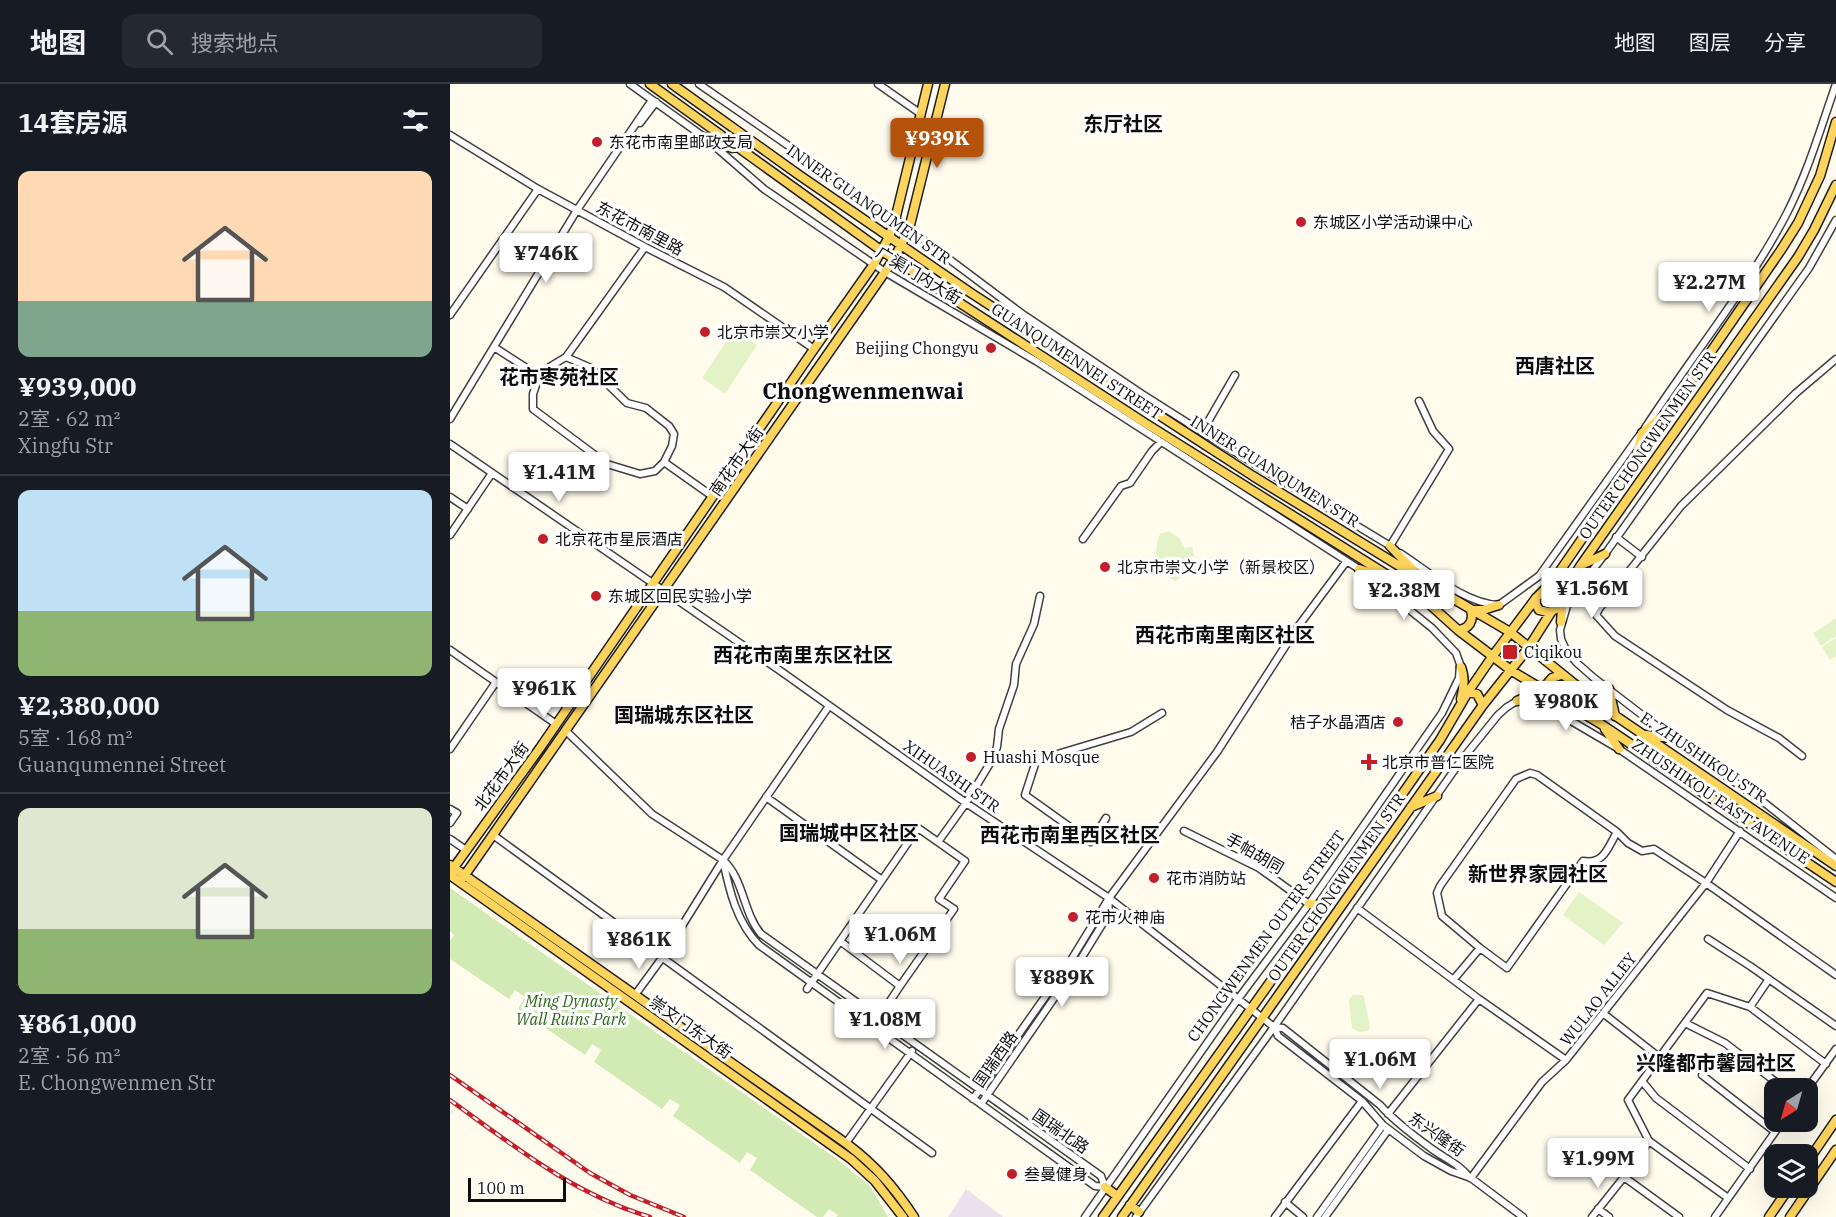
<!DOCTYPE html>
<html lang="zh">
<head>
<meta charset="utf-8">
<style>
  body { margin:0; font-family:"IBM Plex Serif","Noto Sans SC",serif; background:#242831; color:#f1f3f6; height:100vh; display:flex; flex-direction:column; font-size:22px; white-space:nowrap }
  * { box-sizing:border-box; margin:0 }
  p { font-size:20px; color:#9ea1a6 }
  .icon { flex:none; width:33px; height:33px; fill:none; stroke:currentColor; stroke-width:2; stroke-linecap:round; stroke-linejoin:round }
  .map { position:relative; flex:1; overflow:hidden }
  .side { display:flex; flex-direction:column; background:#171b24; width:450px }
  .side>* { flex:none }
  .needle { width:39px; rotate:217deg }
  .fabs { position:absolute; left:1314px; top:994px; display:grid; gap:12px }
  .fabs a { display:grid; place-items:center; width:54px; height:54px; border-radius:12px; background:#171b24; box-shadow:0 6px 24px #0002; font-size:30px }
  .scale { position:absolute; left:18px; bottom:15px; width:98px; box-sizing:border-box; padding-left:6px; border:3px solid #0d0d0d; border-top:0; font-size:16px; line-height:21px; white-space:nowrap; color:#0d0d0d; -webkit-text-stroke:4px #fff; paint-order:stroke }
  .price { position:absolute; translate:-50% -51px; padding:0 14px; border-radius:6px; background:#fff; color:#222; font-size:20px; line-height:39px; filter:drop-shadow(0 2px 3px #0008) }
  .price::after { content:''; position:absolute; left:50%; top:36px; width:18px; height:14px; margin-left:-9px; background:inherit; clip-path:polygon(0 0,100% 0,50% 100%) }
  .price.current { background:#b45309; color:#fff }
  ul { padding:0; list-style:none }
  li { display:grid; align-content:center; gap:12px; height:318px; padding:0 18px }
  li+li { border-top:2px solid #363941 }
  li span { display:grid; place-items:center; height:186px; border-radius:12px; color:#555 }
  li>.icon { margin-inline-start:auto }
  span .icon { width:108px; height:108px; fill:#fffc; stroke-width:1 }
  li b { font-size:26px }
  h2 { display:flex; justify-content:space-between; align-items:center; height:72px; padding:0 18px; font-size:26px }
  header { display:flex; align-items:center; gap:36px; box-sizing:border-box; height:84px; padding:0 30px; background:#171b24; border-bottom:2px solid #363941 }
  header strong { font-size:28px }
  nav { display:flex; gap:33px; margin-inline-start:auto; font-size:21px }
  .search { width:420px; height:54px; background:#242831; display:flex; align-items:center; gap:15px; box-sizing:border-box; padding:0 21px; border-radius:12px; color:#9ea1a6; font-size:22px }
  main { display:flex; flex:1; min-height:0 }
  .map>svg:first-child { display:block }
  .industrial { fill:#ebe1ec }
  .green { fill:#d2ebb4 }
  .pitch { fill:#e4f2c7 }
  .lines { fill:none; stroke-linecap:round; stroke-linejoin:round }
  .minor-casing { stroke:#404040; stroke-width:9 }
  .major-casing { stroke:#1e1e1e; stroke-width:11 }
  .minor { stroke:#fff; stroke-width:6 }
  .major { stroke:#ffd45d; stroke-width:8 }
  .rail-casing { stroke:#c41e29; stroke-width:4.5 }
  .rail { stroke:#fff; stroke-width:2; stroke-dasharray:7; stroke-linecap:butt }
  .poi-dot { fill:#c41e29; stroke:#fff; stroke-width:2 }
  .labels { text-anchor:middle; stroke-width:6; stroke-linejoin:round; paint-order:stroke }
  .poi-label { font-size:16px; fill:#0d0d0d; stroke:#fff; text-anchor:start }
  .street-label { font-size:16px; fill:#0d0d0d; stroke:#fff }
  .park-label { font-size:16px; font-style:italic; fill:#2c681a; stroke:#fff }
  .quarter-label { font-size:20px; font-weight:bold; fill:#0d0d0d; stroke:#fff }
  .district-label { font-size:22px; font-weight:bold; fill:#0d0d0d; stroke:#fff }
</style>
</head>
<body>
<header>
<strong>地图</strong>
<div class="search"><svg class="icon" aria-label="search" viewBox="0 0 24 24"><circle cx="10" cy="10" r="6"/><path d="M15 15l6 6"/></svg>搜索地点</div>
<nav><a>地图</a><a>图层</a><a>分享</a></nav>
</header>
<main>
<section class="side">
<h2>14套房源<svg class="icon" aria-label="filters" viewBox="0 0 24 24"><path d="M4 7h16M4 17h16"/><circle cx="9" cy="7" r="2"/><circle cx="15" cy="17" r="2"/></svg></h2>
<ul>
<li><span style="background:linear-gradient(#ffd9b3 70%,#7fa58c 0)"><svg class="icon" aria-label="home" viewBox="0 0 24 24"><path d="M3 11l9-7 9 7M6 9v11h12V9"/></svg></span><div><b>¥939,000</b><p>2室 · 62 m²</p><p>Xingfu Str</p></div></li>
<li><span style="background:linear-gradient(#bfe0f5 65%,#8fb573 0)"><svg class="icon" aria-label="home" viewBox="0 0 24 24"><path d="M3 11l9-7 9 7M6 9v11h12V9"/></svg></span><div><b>¥2,380,000</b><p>5室 · 168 m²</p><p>Guanqumennei Street</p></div></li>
<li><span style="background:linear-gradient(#dfe7d0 65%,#8fb573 0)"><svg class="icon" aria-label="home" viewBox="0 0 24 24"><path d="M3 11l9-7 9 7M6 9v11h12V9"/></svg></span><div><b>¥861,000</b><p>2室 · 56 m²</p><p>E. Chongwenmen Str</p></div></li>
</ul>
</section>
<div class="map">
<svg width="1386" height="1133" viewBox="0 0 1386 1133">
  <rect width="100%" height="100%" fill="#fffbed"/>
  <path class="industrial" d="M516,1105L553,1133H498Z"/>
  <path class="green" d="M0,804L388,1076L420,1102L438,1133H386L388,1131L379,1125L373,1133H367L300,1086L307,1074L297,1068L290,1079L223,1032L230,1021L220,1015L212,1025L144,978L151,966L142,960L135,971L68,925L75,913L65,906L59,915L0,875V857L4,851L0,847Z"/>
  <path class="pitch" d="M284,246L307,261L275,310L252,294Z
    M719,447L729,454L735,464L742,463L744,472L737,473L735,490L726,497C706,490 702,467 710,450Z
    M1386,534V552L1371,562L1363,549Z
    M1386,554V572L1380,576L1372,563Z
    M1129,808L1173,839L1154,861L1113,831Z
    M903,911H912L914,913L920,943L918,947L909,948L902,944L899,916Z"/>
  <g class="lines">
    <g class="minor-casing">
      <path id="minor" d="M180,0L254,53L314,105L435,188L586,277L909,485L982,544L1006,569L1010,580L1009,594L992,629L859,820L788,915L635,1133
        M249,0L459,145L571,229L692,310L752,348L942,463
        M428,0L471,30
        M190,39L206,18
        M0,51L88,105L195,163L274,203L364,265
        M1386,136L1359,184L1155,470L1128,505L1117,522L1110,546L1111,555L1116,566L1127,579L1144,594L1222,654L1316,720L1386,775
        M0,231L88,105
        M44,263L89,292L83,310V325L157,380L190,390L205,387L214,378L222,362L224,350L219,342L196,324L177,319L141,284L116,273L101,282L89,292
        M116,273L195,163
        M0,335L127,126L202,16
        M1195,344C1241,273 1298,204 1337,129C1358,88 1371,43 1386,0
        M752,348L785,291
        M0,360L332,588L516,719L659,814L824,943L828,952L912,1017L933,1041L974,1072L1001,1087L1021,1094L1073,1133
        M214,378L262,412
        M0,413L18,425
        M0,451L42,389
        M1166,453L1192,473
        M633,455L671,402L680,399L702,367L711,358
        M940,462L999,365L983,347L969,317
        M950,469C978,487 1015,520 1049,521L1089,492L1189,352
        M1125,509L1149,525L1231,422L1346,309L1386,275
        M1149,525L1146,531L1165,552L1277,626L1329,654L1352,672
        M0,566L106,640
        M116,647L202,730L273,776C294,795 293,829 311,850L651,1092L655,1103L645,1102L309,861C287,839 279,806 273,776
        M0,665L46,598
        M588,671L575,711L641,758L656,734
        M604,671L681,648L712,629
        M316,713L432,796
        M0,725L7,729L0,739
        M734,747L809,784L859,820
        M1167,748C1158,763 1154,781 1133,777L1057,884L1030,864L992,832L987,809L990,802L1066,695L1080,689L1087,691L1167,748L1178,759L1192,767L1204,765L1256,799L1386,891
        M43,751L482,1069
        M0,755L16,766
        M488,758L468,744L390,857L450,902L504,825L489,815L515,777L488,758L516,719L542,676L547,663L549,645L564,601L566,580L584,540L590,512
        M907,824L1029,915L1116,976
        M1258,855L1300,882L1386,942
        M1004,895L1030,864
        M357,905L390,857
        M185,911L212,874L273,776L379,622
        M436,923L450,902
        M1300,923L1319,895
        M1154,930L1209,973
        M1235,939L1275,959L1335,1005
        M824,943L833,944L930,1021C945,1038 964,1052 982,1065C996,1075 1009,1080 1020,1094
        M1252,991L1325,1048
        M1192,997L1206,1014L1300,1085
        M1357,1005L1386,965
        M523,1015L621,876L659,814L767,668L847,544L896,478
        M531,1020L629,878L658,831L659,815
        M938,1030L1029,915
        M396,1059L462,967
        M1174,1093L1229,1133
        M1021,1094L1092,998L1116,976L1256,799L1290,747
        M1278,1114L1199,1057L1178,1016L1257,909L1300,923L1376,980
        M835,1118L853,1133
        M1148,1125L1159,1133
        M686,1133L824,943L1010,678L1048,631L1057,623L1067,617L1085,619L1104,627L1169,665L1386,814
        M825,1133L912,1017
        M867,1133L933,1041
        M875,1133L938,1046
        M1142,1133L1174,1093L1199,1057
        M1265,1133L1332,1038"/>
    </g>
    <g class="major-casing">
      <path id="major" d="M200,0L432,167L513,221L695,339L950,499L977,518L1008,546L1062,587L1151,640L1386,798
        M222,0L349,91L521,209L803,392L990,507L1060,548L1157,626L1386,782
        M254,53L282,64
        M1186,375L1192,349L1217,328
        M940,462L966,489
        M1134,480L1155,470
        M909,485L937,494
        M1086,514V520L1089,526L1098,528L1104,526
        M1111,538L1113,512
        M1008,546C1019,545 1024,537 1021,526H1033L1049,521
        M1011,583C1015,593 1014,604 1011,615
        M1159,605L1165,632
        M1018,608L1027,610L1033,621
        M1097,608L1096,601L1102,594L1111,591
        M1067,617L1080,611L1103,614
        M1155,645L1169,665
        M1196,651L1222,654
        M961,723L987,712
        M0,781L397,1060C426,1082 444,1103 464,1133
        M0,789L90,664L364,265L424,180L439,153L445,136L478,0
        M0,791L401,1075L425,1097L453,1133
        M10,798L444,175L459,145L495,0
        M859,820L875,821
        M1358,1077L1386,1036
        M655,1103L667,1112
        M680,1121L689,1128
        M653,1133L875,821L990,656L1018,608L1042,573L1086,514L1103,497L1331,166L1348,139L1370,92L1386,38
        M672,1133L1033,621L1079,563L1131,481L1348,173L1364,146L1386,101
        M1319,1133L1339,1104
        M1340,1133L1386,1066"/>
    </g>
    <use href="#minor" class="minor"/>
    <use href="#major" class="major"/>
    <g class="rail-casing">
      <path id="rail" d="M0,991L140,1089L180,1111L234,1133
        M0,1016C64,1062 123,1110 200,1133"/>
    </g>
    <use href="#rail" class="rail"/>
  </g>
  <g class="poi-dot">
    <circle cx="147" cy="58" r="6"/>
    <circle cx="851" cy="138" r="6"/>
    <circle cx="255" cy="248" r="6"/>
    <circle cx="541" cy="264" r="6"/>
    <circle cx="93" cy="455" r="6"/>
    <circle cx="655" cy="483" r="6"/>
    <circle cx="146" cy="512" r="6"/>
    <rect x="1052" y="560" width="16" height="16" rx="3"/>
    <circle cx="948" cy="638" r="6"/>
    <circle cx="521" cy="673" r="6"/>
    <path d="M916 669h6v6h6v6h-6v6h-6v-6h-6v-6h6z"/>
    <circle cx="704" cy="794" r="6"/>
    <circle cx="623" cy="833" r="6"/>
    <circle cx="562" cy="1090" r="6"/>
  </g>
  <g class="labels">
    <g class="poi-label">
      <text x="159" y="64">东花市南里邮政支局</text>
      <text x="863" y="144">东城区小学活动课中心</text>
      <text x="267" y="254">北京市崇文小学</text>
      <text x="529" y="270" text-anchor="end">Beijing Chongyu</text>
      <text x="105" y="461">北京花市星辰酒店</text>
      <text x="667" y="489">北京市崇文小学（新景校区）</text>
      <text x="158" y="518">东城区回民实验小学</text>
      <text x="1074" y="574">Ciqikou</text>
      <text x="936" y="644" text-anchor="end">桔子水晶酒店</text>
      <text x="533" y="679">Huashi Mosque</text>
      <text x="932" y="684">北京市普仁医院</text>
      <text x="716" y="800">花市消防站</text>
      <text x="635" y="839">花市火神庙</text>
      <text x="574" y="1096">叁曼健身</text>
    </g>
    <g class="street-label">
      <text transform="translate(419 120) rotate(35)" y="6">INNER GUANQUMEN STR</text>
      <text transform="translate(190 144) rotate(28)" y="6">东花市南里路</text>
      <text transform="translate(469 191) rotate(31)" y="6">广渠门内大街</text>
      <text transform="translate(627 277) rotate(33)" y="6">GUANQUMENNEI STREET</text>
      <text transform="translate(1197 361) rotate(-55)" y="6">OUTER CHONGWENMEN STR</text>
      <text transform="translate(286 377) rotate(-55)" y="6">南花市大街</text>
      <text transform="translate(825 387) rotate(32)" y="6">INNER GUANQUMEN STR</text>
      <text transform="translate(1254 673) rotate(34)" y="6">E. ZHUSHIKOU STR</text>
      <text transform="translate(51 692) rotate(-54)" y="6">北花市大街</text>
      <text transform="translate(502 692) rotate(35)" y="6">XIHUASHI STR</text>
      <text transform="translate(1271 717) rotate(34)" y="6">ZHUSHIKOU EAST AVENUE</text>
      <text transform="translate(805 769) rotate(30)" y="6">手帕胡同</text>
      <text transform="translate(886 803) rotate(-55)" y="6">OUTER CHONGWENMEN STR</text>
      <text transform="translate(816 852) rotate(-54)" y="6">CHONGWENMEN OUTER STREET</text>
      <text transform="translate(1148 915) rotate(-52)" y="6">WULAO ALLEY</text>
      <text transform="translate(241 943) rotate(35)" y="6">崇文门东大街</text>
      <text transform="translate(545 975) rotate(-55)" y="6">国瑞西路</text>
      <text transform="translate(611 1047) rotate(35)" y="6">国瑞北路</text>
      <text transform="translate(987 1050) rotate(35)" y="6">东兴隆街</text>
    </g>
    <g class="park-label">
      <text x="121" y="923">Ming Dynasty<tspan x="121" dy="18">Wall Ruins Park</tspan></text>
    </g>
    <g class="quarter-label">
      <text x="673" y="47">东厅社区</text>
      <text x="1105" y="289">西唐社区</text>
      <text x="109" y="300">花市枣苑社区</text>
      <text x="775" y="558">西花市南里南区社区</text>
      <text x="353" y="578">西花市南里东区社区</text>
      <text x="234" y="638">国瑞城东区社区</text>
      <text x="399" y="756">国瑞城中区社区</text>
      <text x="620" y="758">西花市南里西区社区</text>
      <text x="1088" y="797">新世界家园社区</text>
      <text x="1266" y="986">兴隆都市馨园社区</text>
    </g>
    <g class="district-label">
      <text x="413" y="315">Chongwenmenwai</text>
    </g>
  </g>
</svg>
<div class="fabs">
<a><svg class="needle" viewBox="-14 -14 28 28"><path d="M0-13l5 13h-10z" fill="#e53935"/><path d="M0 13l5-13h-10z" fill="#9ea1a6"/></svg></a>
<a><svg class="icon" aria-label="layers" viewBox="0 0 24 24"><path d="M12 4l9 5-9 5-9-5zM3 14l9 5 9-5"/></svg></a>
</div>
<div class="scale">100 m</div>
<b class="price current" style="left:487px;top:85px">¥939K</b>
<b class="price" style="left:96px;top:200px">¥746K</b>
<b class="price" style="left:1259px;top:229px">¥2.27M</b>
<b class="price" style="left:109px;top:419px">¥1.41M</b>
<b class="price" style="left:1142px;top:535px">¥1.56M</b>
<b class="price" style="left:954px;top:537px">¥2.38M</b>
<b class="price" style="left:94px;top:635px">¥961K</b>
<b class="price" style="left:1116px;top:648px">¥980K</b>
<b class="price" style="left:450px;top:881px">¥1.06M</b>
<b class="price" style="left:189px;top:886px">¥861K</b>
<b class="price" style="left:612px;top:924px">¥889K</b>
<b class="price" style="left:435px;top:966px">¥1.08M</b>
<b class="price" style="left:930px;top:1006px">¥1.06M</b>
<b class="price" style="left:1148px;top:1105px">¥1.99M</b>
</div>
</main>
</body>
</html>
